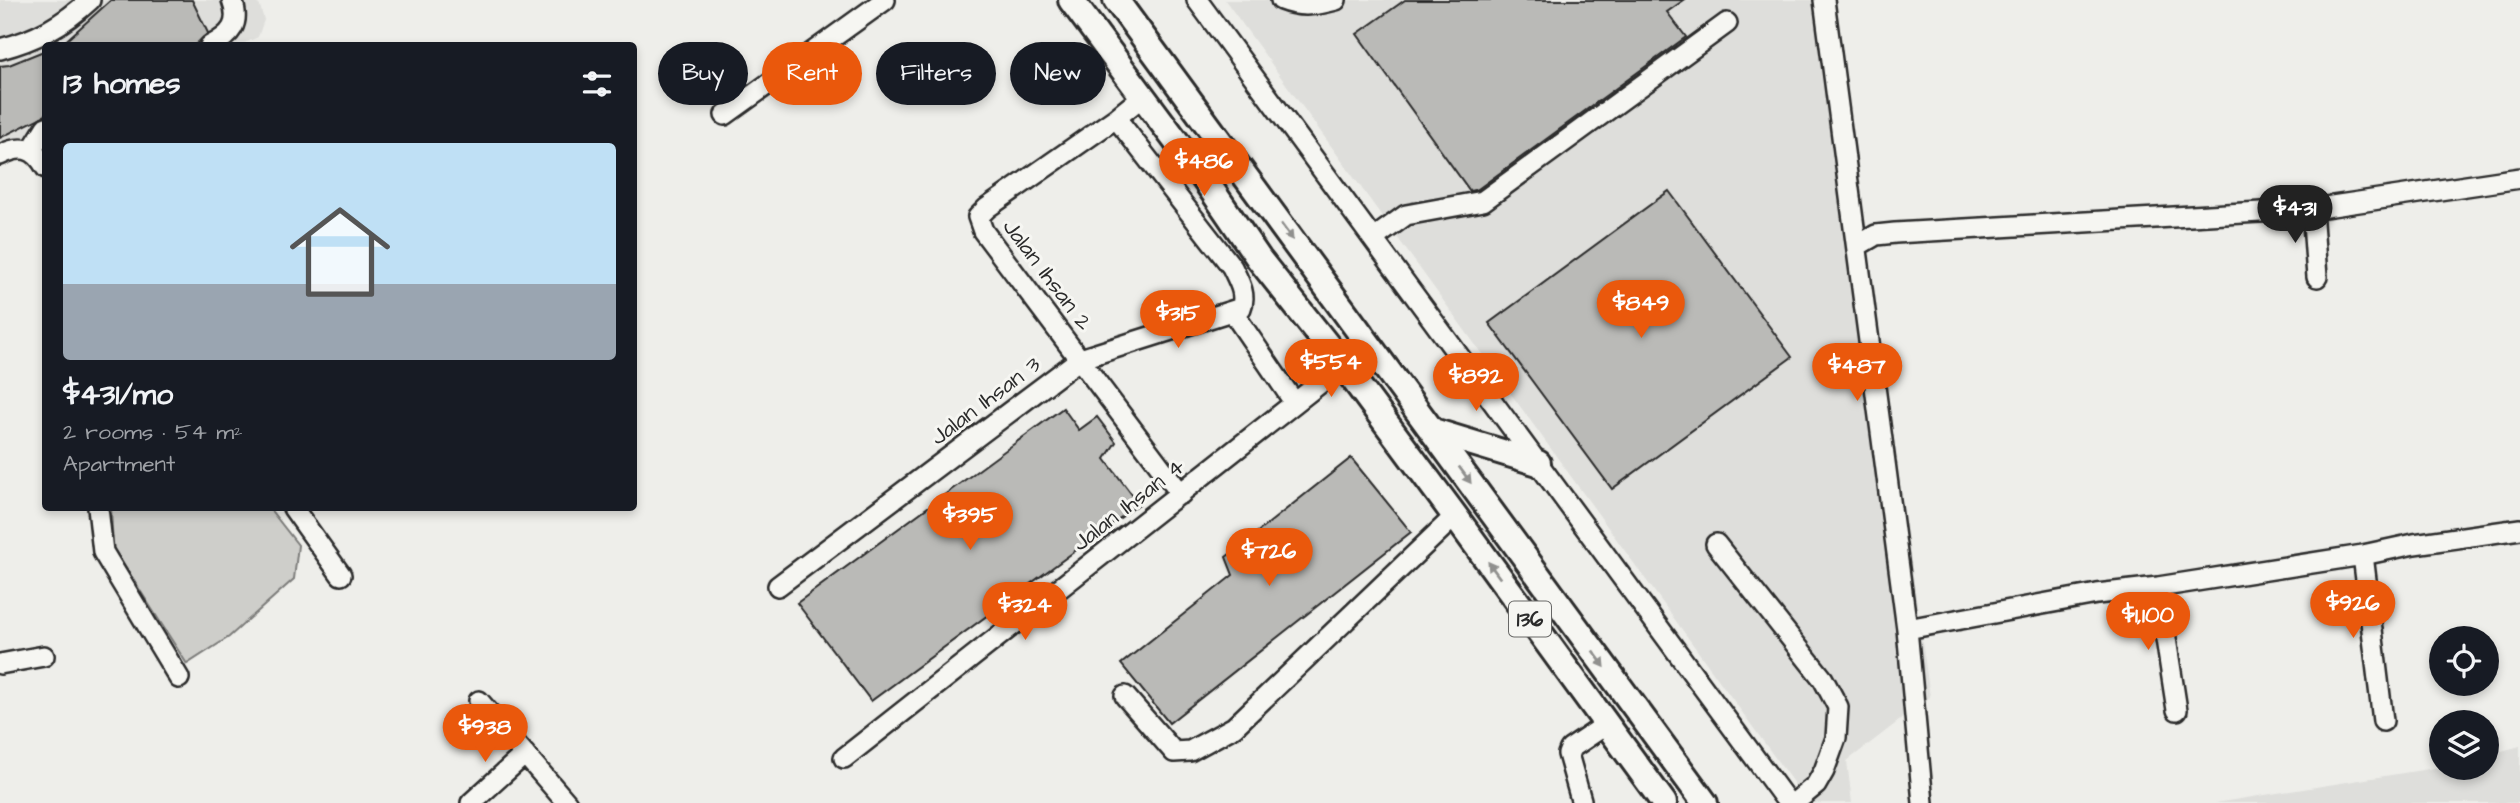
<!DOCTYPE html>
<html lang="en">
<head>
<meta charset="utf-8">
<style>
  body { margin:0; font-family:"Architects Daughter",sans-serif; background:#242831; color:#f1f3f6; height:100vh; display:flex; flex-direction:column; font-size:26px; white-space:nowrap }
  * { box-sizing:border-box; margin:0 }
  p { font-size:23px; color:#9ea1a6 }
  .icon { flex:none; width:38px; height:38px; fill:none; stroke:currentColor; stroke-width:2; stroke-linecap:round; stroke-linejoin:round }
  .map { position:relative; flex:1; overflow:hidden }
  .sheet { position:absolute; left:42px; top:42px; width:595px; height:469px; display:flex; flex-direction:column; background:#171b24; border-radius:7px; box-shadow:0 4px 10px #0003 }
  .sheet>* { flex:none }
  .top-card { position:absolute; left:658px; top:42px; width:665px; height:63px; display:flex; gap:14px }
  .fabs { position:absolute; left:2429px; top:626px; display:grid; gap:14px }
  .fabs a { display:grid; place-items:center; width:70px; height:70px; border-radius:50%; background:#171b24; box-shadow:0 4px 10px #0003; font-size:35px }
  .price { position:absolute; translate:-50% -60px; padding:0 16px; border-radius:24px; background:#ea580c; color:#fff; font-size:23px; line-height:46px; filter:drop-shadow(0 2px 4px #0008) }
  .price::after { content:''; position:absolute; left:50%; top:42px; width:21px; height:16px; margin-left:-10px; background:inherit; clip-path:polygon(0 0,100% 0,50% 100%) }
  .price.active { background:#222; color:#fff }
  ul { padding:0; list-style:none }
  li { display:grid; align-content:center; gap:14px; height:371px; padding:0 21px }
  li span { display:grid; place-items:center; height:217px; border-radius:7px; color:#555 }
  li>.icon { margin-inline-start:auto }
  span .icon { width:126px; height:126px; fill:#fffc; stroke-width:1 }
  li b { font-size:30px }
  h2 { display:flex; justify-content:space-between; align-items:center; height:84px; padding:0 21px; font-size:30px }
  .chip { padding:0 24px; border-radius:32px; background:#171b24; box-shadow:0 4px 10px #0003; font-size:24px; line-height:63px }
  .chip.active { background:#ea580c; color:#fff }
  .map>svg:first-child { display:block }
  .built { fill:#dededb }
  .green { fill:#cececa; stroke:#7c7c7a; stroke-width:2 }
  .building { fill:#babab7; stroke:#2b2b2b; stroke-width:2 }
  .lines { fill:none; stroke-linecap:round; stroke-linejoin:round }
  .minor-casing { stroke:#2b2b2b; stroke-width:24 }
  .major-casing { stroke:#2b2b2b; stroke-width:30 }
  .minor { stroke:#f6f6f2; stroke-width:19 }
  .major { stroke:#f6f6f2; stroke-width:24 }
  .oneway { fill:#90908e }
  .labels { text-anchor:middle; stroke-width:6; stroke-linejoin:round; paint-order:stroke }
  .shield { fill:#f6f6f2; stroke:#686867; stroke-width:2 }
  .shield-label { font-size:21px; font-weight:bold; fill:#2b2b2b }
  .street-label { font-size:23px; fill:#2b2b2b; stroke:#f6f6f2 }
</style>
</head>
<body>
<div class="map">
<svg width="2520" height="803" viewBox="0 0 2520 803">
  <rect width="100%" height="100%" fill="#eeeeea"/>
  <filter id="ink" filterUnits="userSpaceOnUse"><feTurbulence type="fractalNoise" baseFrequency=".0143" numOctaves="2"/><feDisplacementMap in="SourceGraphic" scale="14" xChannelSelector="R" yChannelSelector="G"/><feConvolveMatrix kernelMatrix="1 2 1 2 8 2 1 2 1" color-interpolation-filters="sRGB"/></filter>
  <g filter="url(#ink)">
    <path class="built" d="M0,0H254L260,6L264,20L258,37L240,45L46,46L45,135L0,151Z
      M1225,0H1832L1930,697L1847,761L1852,803H1808Z
      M2520,746V803H2215L2441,767L2487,768V755Z"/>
    <path class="green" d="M111,508H269L298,545L294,579L229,637L187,664L113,548Z"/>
    <path class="building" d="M111,0H192L208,33L194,46H60Z
      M1405,0H1684L1667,12L1686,37L1478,189L1470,191L1357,34Z
      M46,50V115L0,138V66L9,65Z
      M1669,191L1792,357L1612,489L1489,323Z
      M1063,408L1079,430L1097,417L1116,442L1105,459L1139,504L871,701L797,603Z
      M1351,458L1411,532L1169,723L1121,664L1233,575L1226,557Z"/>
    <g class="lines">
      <g class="minor-casing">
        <path id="minor" d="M1197,0L1788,803
          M1281,0C1301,8 1317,5 1336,0
          M1824,0L1907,629L1923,803
          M210,46C231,35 241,24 232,0
          M0,49C36,40 63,25 90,0
          M1143,96L1116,118L987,208L978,217L983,231L1181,494
          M725,115L885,0
          M31,151L46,127
          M0,155C20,145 34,146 46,168
          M2312,209L2317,277
          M1373,239L1406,215L1483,201L1727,23
          M1857,246L1876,235L1895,233L2312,209L2520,178
          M1232,311L1294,402
          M98,508L103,552L179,678
          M293,508L341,575
          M1716,544L1823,679L1838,707L1836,738L1824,771L1816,785L1794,803
          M2363,555L2383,721
          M778,586L1080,359L1241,308C1247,294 1238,280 1232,267L1116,118
          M2158,587L2177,710
          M1907,629L2097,594L2158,587L2363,555L2414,544L2520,529
          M0,664L44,656
          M1125,696L1174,752L1190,751L1234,727L1455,516
          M479,701L567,803
          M844,758L1343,365
          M1581,800L1568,754L1570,749L1607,724
          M471,803L525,754"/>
      </g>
      <g class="major-casing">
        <path id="major" d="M1071,0L1205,180L1259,259L1343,365L1455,516L1664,803
          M1116,0L1705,803
          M1433,431L1538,463"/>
      </g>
      <use href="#minor" class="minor"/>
      <use href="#major" class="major"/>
    </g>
    <defs><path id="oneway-solid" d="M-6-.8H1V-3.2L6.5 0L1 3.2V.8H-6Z" transform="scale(1.75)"/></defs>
    <g class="oneway">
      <use href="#oneway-solid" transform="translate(1287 232) rotate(54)"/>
      <use href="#oneway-solid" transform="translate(1465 475) rotate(54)"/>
      <use href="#oneway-solid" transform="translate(1494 570) rotate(-126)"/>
      <use href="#oneway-solid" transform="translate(1599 659) rotate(54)"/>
    </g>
  </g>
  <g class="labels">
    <rect class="shield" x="1509" y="601.5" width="42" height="35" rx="5"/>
    <g class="shield-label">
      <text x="1530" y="626">136</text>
    </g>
    <g class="street-label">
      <text transform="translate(1048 274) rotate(53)" y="8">Jalan Ihsan 2</text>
      <text transform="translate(985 400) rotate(-37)" y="8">Jalan Ihsan 3</text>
      <text transform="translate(1128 504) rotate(-38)" y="8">Jalan Ihsan 4</text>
    </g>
  </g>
</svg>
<div class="fabs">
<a><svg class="icon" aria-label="locate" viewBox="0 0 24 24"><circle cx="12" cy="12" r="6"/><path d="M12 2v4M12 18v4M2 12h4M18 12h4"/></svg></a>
<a><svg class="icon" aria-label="layers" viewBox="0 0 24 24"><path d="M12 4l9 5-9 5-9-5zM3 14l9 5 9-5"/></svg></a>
</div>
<b class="price" style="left:1204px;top:198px">$486</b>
<b class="price active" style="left:2295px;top:245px">$431</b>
<b class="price" style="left:1641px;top:340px">$849</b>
<b class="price" style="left:1178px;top:350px">$315</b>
<b class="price" style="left:1331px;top:399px">$554</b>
<b class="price" style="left:1857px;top:403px">$487</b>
<b class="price" style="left:1476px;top:413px">$892</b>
<b class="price" style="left:970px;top:552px">$395</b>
<b class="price" style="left:1269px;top:588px">$726</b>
<b class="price" style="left:2353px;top:640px">$926</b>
<b class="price" style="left:1025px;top:642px">$324</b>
<b class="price" style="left:2148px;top:652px">$1,100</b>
<b class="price" style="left:485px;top:764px">$938</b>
<div class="top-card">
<a class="chip">Buy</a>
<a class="chip active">Rent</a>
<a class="chip">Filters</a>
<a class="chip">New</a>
</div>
<section class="sheet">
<h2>13 homes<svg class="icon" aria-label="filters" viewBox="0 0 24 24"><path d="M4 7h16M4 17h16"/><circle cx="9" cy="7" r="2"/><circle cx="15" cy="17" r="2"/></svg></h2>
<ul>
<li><span style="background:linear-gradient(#bfe0f5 65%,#9aa5b1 0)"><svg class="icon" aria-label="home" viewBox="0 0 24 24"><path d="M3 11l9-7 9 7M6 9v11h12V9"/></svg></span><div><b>$431/mo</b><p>2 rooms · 54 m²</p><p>Apartment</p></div></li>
</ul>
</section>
</div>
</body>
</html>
